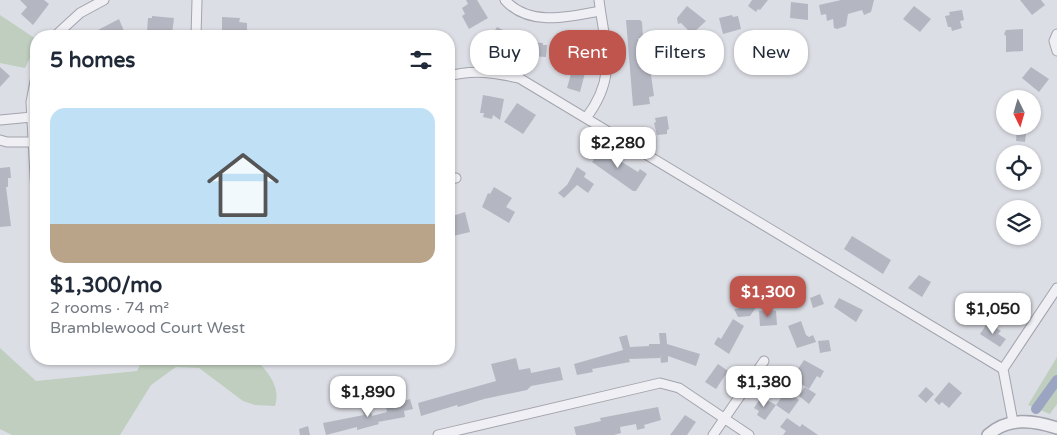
<!DOCTYPE html>
<html lang="en">
<head>
<meta charset="utf-8">
<style>
  body { margin:0; font-family:"Varela Round",sans-serif; background:#f2f2f3; color:#1f2937; height:100vh; display:flex; flex-direction:column; font-size:19px; white-space:nowrap }
  * { box-sizing:border-box; margin:0 }
  p { font-size:16px; color:#747a83 }
  .icon { flex:none; width:28px; height:28px; fill:none; stroke:currentColor; stroke-width:2; stroke-linecap:round; stroke-linejoin:round }
  .map { position:relative; flex:1; overflow:hidden }
  .details { position:absolute; left:30px; top:30px; width:425px; height:335px; display:flex; flex-direction:column; background:#fff; border-radius:20px; box-shadow:0 1px 4px #0004 }
  .details>* { flex:none }
  .banner { position:absolute; left:470px; top:30px; width:475px; height:45px; display:flex; gap:10px }
  .needle { width:32px; rotate:175deg }
  .fabs { position:absolute; left:996px; top:90px; display:grid; gap:10px }
  .fabs a { display:grid; place-items:center; width:45px; height:45px; border-radius:50%; background:#fff; box-shadow:0 1px 4px #0004; font-size:25px }
  .price { position:absolute; translate:-50% -42px; padding:0 11px; border-radius:10px; background:#fff; color:#222; font-size:16px; line-height:32px; filter:drop-shadow(0 1px 2px #0008) }
  .price::after { content:''; position:absolute; left:50%; top:30px; width:15px; height:11px; margin-left:-8px; background:inherit; clip-path:polygon(0 0,100% 0,50% 100%) }
  .price.on { background:#bf554c; color:#fff }
  ul { padding:0; list-style:none }
  li { display:grid; align-content:center; gap:10px; height:265px; padding:0 20px }
  li span { display:grid; place-items:center; height:155px; border-radius:15px; color:#555 }
  li>.icon { margin-inline-start:auto }
  span .icon { width:90px; height:90px; fill:#fffc; stroke-width:1 }
  li b { font-size:21px }
  h2 { display:flex; justify-content:space-between; align-items:center; height:60px; padding:0 20px; font-size:21px }
  .chip { padding:0 18px; border-radius:20px; background:#fff; box-shadow:0 1px 4px #0004; font-size:18px; line-height:45px }
  .chip.on { background:#bf554c; color:#fff }
  .map>svg:first-child { display:block }
  .green { fill:#bfcebe }
  .lines { fill:none; stroke-linecap:round; stroke-linejoin:round }
  .canal { stroke:#9ba5c2; stroke-width:10 }
  .building { fill:#b4b6c1 }
  .minor-casing { stroke:#a2a4ae; stroke-width:11 }
  .tertiary-casing { stroke:#a2a4ae; stroke-width:14 }
  .minor { stroke:#efeff4; stroke-width:9 }
  .tertiary { stroke:#efeff4; stroke-width:11 }
</style>
</head>
<body>
<div class="map">
<svg width="1057" height="435" viewBox="0 0 1057 435">
  <rect width="100%" height="100%" fill="#dcdee5"/>
  <path class="green" d="M0,15L36,39V46L25,68L0,63Z
    M0,348L36,381L137,371L143,359H235L261,365C272,377 280,390 275,406L255,405L243,401L199,368L176,367L151,385L120,435H12L0,429Z
    M1057,357V404L1050,414L1028,405Z"/>
  <g class="lines">
    <path class="canal" d="M1036,409L1057,380"/>
  </g>
  <path class="building" d="M20,0H44L49,4L33,25L21,14L27,7Z
    M466,0H477L488,18L469,29L462,16L465,14L462,8L468,4Z
    M752,0H768L760,10L758,9L756,12L748,6Z
    M841,0H874L871,12L864,15L862,10L848,14L846,26L837,29L834,28L833,19L827,21L826,14L821,15L819,5Z
    M1020,0H1041L1045,5L1032,15Z
    M791,2L808,4V20L790,18Z
    M687,6L706,21L692,34L681,23L678,24L677,18Z
    M914,6L931,19L920,32L903,19Z
    M962,10L964,20L960,21L962,28L952,31L951,27H948L945,16L950,15L949,12Z
    M732,15L733,17L738,16L741,29L723,34L719,18Z
    M152,16L174,18L172,34L163,33V36H155V33L147,32L148,18H152Z
    M222,17L240,18L239,22L247,23V30H241L240,36L222,35Z
    M119,19L126,36H101L98,30Z
    M626,20H640L642,22L643,38H638L639,54L646,53L651,57L646,65L650,68L654,96L649,97L650,104L633,106Z
    M497,27L513,35L505,47L494,40L496,38L492,35Z
    M1023,29V51L1006,52V36L1004,34L1006,30Z
    M581,38L584,56L570,58L567,40Z
    M530,42L543,43V45H547L546,57L533,56V53L529,52Z
    M0,67L10,76L0,87Z
    M1031,67L1049,79L1039,92L1022,78Z
    M572,70L585,73L580,92L567,88Z
    M483,95L504,99L500,120L493,115L492,119L483,117L484,113H480Z
    M517,103L536,115L523,134L504,122Z
    M667,116L669,129L667,130V134L657,135L654,123L656,122L655,118Z
    M1017,126H1027L1025,142L1016,141Z
    M596,146L638,172L640,169L647,174L636,191H633L592,162L594,160L589,156Z
    M10,167L11,178H8V187H6L11,226L0,227V168Z
    M577,167L586,173L584,177L594,184L588,193L577,185L564,198L558,193L567,185Z
    M494,187L512,198L506,207L515,212L509,223L482,207L488,193L490,194Z
    M465,212L470,232L449,237V217Z
    M852,236L891,260L883,274L844,249Z
    M919,275L931,282L922,297L908,288Z
    M820,294L824,304L813,308L810,298Z
    M1020,297L1028,302L1015,322L1003,314L1012,301L1015,303Z
    M839,298L863,310L856,322L834,307Z
    M757,306L750,316L738,317L734,309Z
    M769,310L776,311L777,325L760,326L759,311Z
    M733,319L744,326L729,354L714,344L718,337L721,339Z
    M801,321L806,335L809,337L813,335L816,342L797,348L788,326Z
    M988,322L1001,331L998,334L1006,339L1000,347L980,334Z
    M659,333H666L667,344L700,354L696,366L668,356V362L661,363L660,354V358L629,359L630,362L592,369L593,372L577,375L574,364L623,350L619,337L627,335L630,347L649,346V344H660Z
    M829,340L831,351L820,353L818,341Z
    M516,358L519,370L530,368L531,373L560,367L563,380L531,386L527,390L484,399L458,407L457,405L421,416L418,403L496,381L491,364Z
    M804,360L824,371L820,378L817,376L809,389L792,378Z
    M718,364L728,371L716,389L705,382Z
    M949,382L962,393L949,408L942,402L939,405L934,400Z
    M805,387L816,394L809,404L799,396Z
    M926,387L934,394L926,403L918,396Z
    M786,391L799,400L789,414L776,405Z
    M761,397L776,405L765,420L757,415L759,411L754,408Z
    M410,399L413,409L404,411L405,417L378,422L379,424L357,430V427L326,435L323,423L364,415L362,410L370,408L372,416L387,412L386,407Z
    M658,407L661,420L644,425L645,428L637,430L636,424L620,427L621,433L614,435H576L574,427L601,421L600,418Z
    M685,415L696,422L687,435H670Z
    M787,418L800,427L802,424L818,435H783L786,431L780,427Z
    M308,426L310,435H300L299,429Z"/>
  <g class="lines">
    <g class="minor-casing">
      <path id="minor" d="M505,0C529,27 569,17 600,11
        M1057,34L1054,41L1057,51
        M55,36L80,13L104,0
        M196,36L197,0
        M36,76L31,102L36,194
        M449,76C474,69 495,73 519,78L1003,369
        M586,118C618,76 605,48 599,0
        M0,120L32,117
        M0,140L7,142H33
        M449,179L456,178
        M1013,422L1003,369L1057,288
        M438,435L660,383L679,388L749,435
        M713,435L764,361"/>
    </g>
    <g class="tertiary-casing">
      <path id="tertiary" d="M988,435C1008,417 1033,420 1057,428"/>
    </g>
    <use href="#minor" class="minor"/>
    <use href="#tertiary" class="tertiary"/>
  </g>
</svg>
<div class="fabs">
<a><svg class="needle" viewBox="-14 -14 28 28"><path d="M0-13l5 13h-10z" fill="#e53935"/><path d="M0 13l5-13h-10z" fill="#747a83"/></svg></a>
<a><svg class="icon" aria-label="locate" viewBox="0 0 24 24"><circle cx="12" cy="12" r="6"/><path d="M12 2v4M12 18v4M2 12h4M18 12h4"/></svg></a>
<a><svg class="icon" aria-label="layers" viewBox="0 0 24 24"><path d="M12 4l9 5-9 5-9-5zM3 14l9 5 9-5"/></svg></a>
</div>
<b class="price" style="left:618px;top:169px">$2,280</b>
<b class="price on" style="left:768px;top:318px">$1,300</b>
<b class="price" style="left:993px;top:335px">$1,050</b>
<b class="price" style="left:764px;top:408px">$1,380</b>
<b class="price" style="left:368px;top:418px">$1,890</b>
<div class="banner">
<a class="chip">Buy</a>
<a class="chip on">Rent</a>
<a class="chip">Filters</a>
<a class="chip">New</a>
</div>
<section class="details">
<h2>5 homes<svg class="icon" aria-label="filters" viewBox="0 0 24 24"><path d="M4 7h16M4 17h16"/><circle cx="9" cy="7" r="2"/><circle cx="15" cy="17" r="2"/></svg></h2>
<ul>
<li><span style="background:linear-gradient(#bfe0f5 75%,#b9a48a 0)"><svg class="icon" aria-label="home" viewBox="0 0 24 24"><path d="M3 11l9-7 9 7M6 9v11h12V9"/></svg></span><div><b>$1,300/mo</b><p>2 rooms · 74 m²</p><p>Bramblewood Court West</p></div></li>
</ul>
</section>
</div>
</body>
</html>
